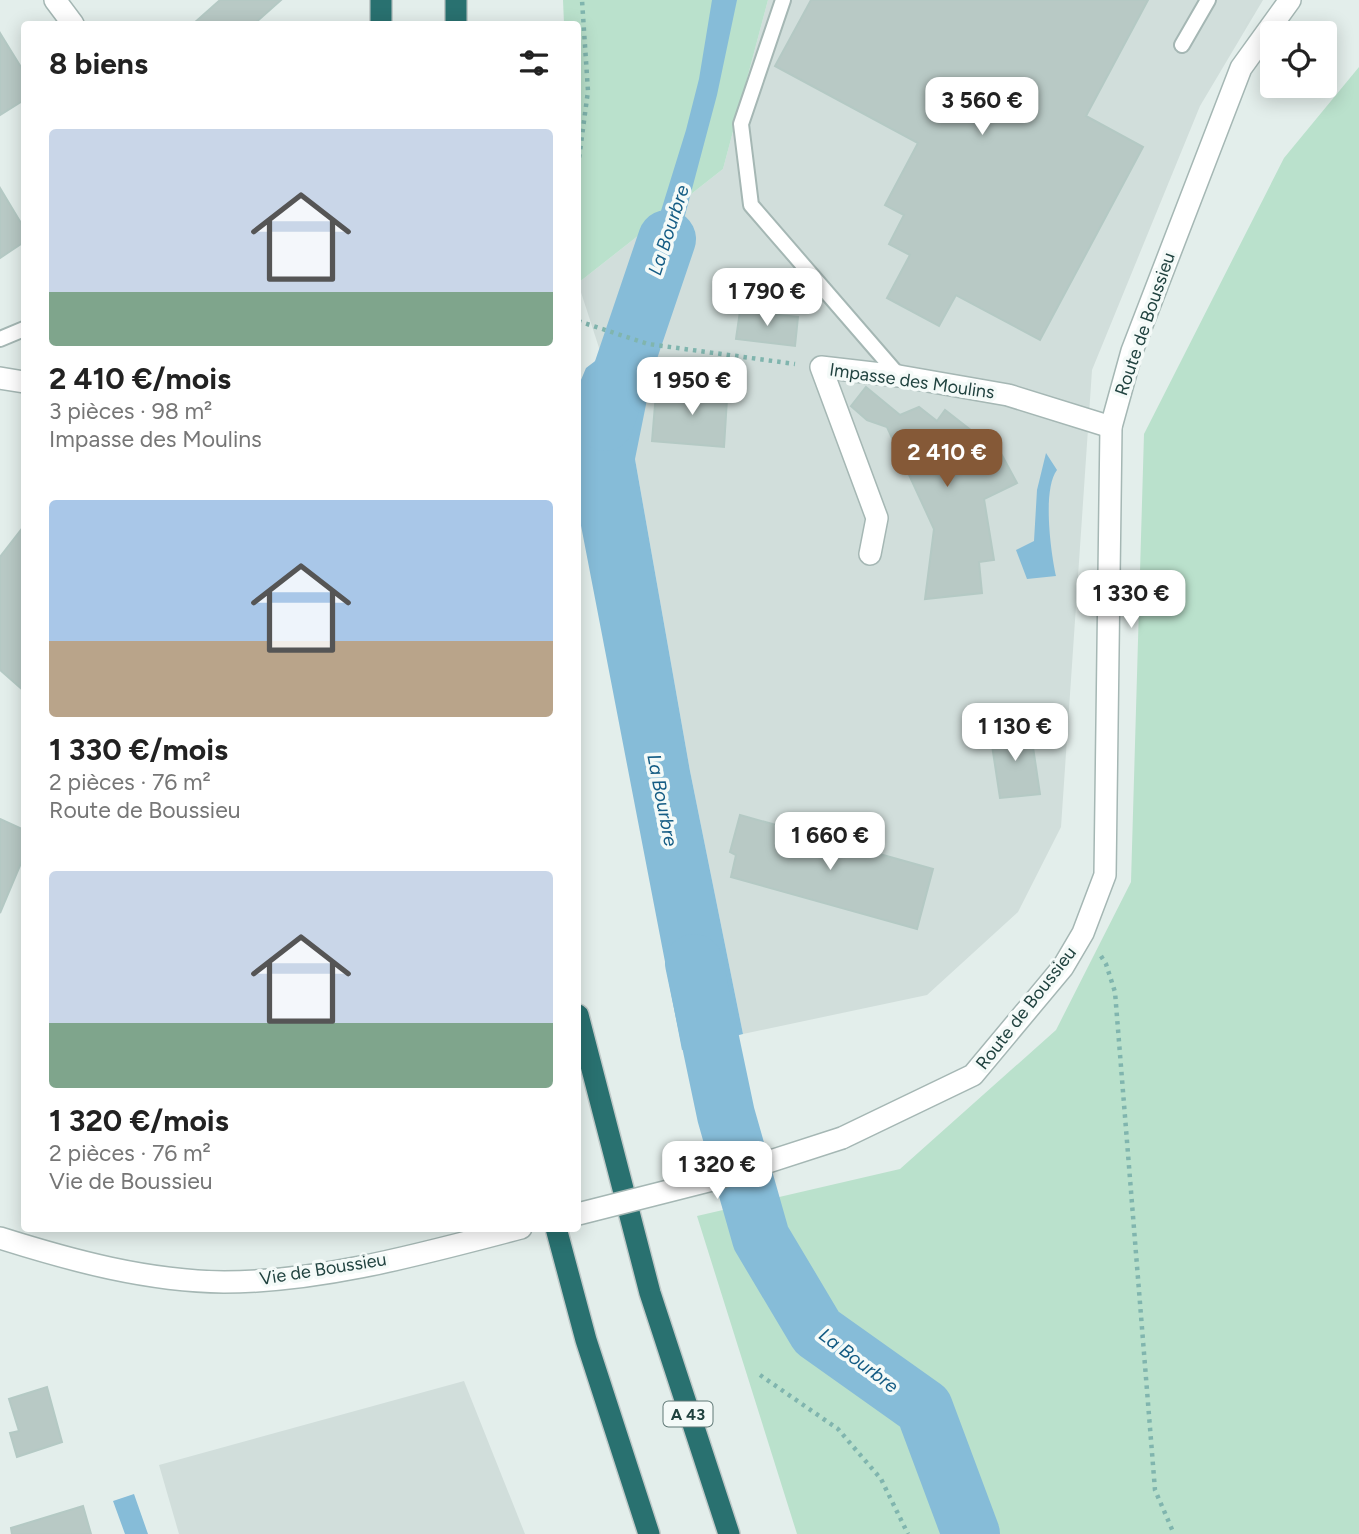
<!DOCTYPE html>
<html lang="fr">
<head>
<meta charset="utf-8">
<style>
  body { margin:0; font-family:Figtree,sans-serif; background:#f6f6f6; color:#222; height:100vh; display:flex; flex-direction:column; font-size:26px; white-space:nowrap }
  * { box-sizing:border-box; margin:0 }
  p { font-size:23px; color:#767676 }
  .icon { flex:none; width:38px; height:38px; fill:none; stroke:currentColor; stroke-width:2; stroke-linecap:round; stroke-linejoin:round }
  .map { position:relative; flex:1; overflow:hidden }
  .sheet { position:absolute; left:21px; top:21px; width:560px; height:1211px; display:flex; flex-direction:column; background:#fff; border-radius:7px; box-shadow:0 4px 18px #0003 }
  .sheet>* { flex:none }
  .buttons { position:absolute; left:1260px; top:21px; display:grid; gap:14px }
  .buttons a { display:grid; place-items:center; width:77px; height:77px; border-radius:7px; background:#fff; box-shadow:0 4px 18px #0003; font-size:35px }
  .price { position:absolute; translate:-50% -60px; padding:0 16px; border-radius:14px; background:#fff; color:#222; font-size:23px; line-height:46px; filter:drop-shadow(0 2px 4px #0008) }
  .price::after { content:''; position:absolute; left:50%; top:42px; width:21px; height:16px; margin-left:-10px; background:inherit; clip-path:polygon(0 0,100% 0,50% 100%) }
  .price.current { background:#855937; color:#fff }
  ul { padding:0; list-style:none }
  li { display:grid; align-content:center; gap:14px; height:371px; padding:0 28px }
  li span { display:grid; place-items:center; height:217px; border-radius:7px; color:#555 }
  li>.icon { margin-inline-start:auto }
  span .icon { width:126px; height:126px; fill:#fffc; stroke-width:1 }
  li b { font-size:30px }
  h2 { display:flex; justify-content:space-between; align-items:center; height:84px; padding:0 28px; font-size:30px }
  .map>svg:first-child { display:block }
  .built { fill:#d1dedb }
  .green { fill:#bae1cc }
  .water { fill:#86bcd8 }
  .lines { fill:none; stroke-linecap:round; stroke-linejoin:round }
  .river { stroke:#86bcd8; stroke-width:58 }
  .building { fill:#b8c9c5; stroke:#b4c9c4; stroke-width:2 }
  .service-casing { stroke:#a5b7b4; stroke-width:18 }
  .minor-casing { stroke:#a5b7b4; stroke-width:24 }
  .tertiary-casing { stroke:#a5b7b4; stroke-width:24 }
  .motorway-casing { stroke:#c1cac9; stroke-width:24 }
  .path { stroke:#80b5ae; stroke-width:4.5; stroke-dasharray:3.5 5; stroke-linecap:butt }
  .service { stroke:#fff; stroke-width:14 }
  .minor { stroke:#fff; stroke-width:21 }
  .tertiary { stroke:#fff; stroke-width:21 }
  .motorway { stroke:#297170; stroke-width:21 }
  .tertiary-bridge-casing { stroke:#a5b7b4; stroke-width:24; stroke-linecap:butt }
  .tertiary-bridge { stroke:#fff; stroke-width:21 }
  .labels { text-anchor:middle; stroke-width:7; stroke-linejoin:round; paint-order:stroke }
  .shield { fill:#f4faf8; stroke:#607976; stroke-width:2 }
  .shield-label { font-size:16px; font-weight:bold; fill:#20423f }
  .street-label { font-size:18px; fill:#20423f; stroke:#f4faf8 }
  .water-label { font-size:19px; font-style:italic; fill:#145c84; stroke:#f4faf8 }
</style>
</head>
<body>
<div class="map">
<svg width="1359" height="1534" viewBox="0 0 1359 1534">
  <rect width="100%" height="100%" fill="#e3eeeb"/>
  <path class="built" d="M768,0H1263L1200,106L1092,370L1061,827L1018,912L927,995L743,1034L690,771L635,459L578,283L723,169Z
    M464,1381L525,1534H179L159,1465Z"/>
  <path class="green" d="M563,0H768L723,169L578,283V24H564Z
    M1359,67V1534H797L697,1216L900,1169L1056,1030L1131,882L1144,434L1284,158Z"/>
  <path class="water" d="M712,0H737L717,95L654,332L643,313L626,324L686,130L699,79Z
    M619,343L656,355L635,459L690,771L743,1034L682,1050L578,510V387L586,368Z
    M1046,453L1057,470C1042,490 1051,553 1056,576L1027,579L1016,550L1034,541L1037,490Z
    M134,1494L148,1534H125L113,1501Z"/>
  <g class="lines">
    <path class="river" d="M605,422L667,239
      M694,963L726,1115L761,1238L817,1332L924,1408L971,1534"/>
  </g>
  <path class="building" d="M220,0H281L254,24H193Z
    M811,0H1148L1086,116L1143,147L1040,340L956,295L939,326L887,298L910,255L889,244L904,215L885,205L918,143L775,66Z
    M0,33L24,72V100L0,115Z
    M0,188L24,228V242L0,258Z
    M740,311L798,317L795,346L736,339Z
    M704,382L728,383L724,447L652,441L656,393L703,397Z
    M866,387L900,415L919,407L937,421L945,410L981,438L990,433L1017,483L984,499L994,560L979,562L982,593L925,599L934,529L887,427L867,420L851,406Z
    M24,526V691L0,670V557Z
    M1030,727L1040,794L1000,798L990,732Z
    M740,815L933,869L917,929L731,877L736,855L730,852Z
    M0,819L24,830V856L0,913Z
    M47,1387L62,1442L17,1457L10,1433L19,1431L9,1399Z
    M83,1506L91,1534H12L11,1528Z"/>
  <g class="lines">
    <g class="service-casing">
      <path id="service" d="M783,0L741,124L751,205L899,376
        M1182,45L1208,0
        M0,339L24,329"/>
    </g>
    <g class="minor-casing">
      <path id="minor" d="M55,0L73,24
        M0,378L24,382
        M870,554L877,518L821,367L899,376L1008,395L1111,427"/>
    </g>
    <g class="tertiary-casing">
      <path id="tertiary" d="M842,1138L973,1075L1063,967L1083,933L1105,875L1111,427L1132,351L1241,68L1290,0
        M0,1238C73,1261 147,1281 224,1282C323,1282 425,1253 521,1228"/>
    </g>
    <g class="motorway-casing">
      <path id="motorway" d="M381,0V24
        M456,0V24
        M578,1015L650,1293L729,1534
        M556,1228L586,1340L649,1534"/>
    </g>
    <path class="path" d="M578,166L588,91L582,0
      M578,321L648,344L795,364
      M1101,956L1106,964L1115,992L1155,1490L1174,1534
      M760,1375L838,1429L881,1479L908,1534"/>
    <use href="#service" class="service"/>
    <use href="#minor" class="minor"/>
    <use href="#tertiary" class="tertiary"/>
    <use href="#motorway" class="motorway"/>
    <g class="tertiary-bridge-casing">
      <path id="tertiary-bridge" d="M578,1214L712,1180L842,1138"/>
    </g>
    <use href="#tertiary-bridge" class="tertiary-bridge"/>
  </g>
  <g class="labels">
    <rect class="shield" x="663.5" y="1401.5" width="49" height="25" rx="5"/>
    <g class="shield-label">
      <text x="688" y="1420">A 43</text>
    </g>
    <g class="street-label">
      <text transform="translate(1145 324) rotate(-71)" y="6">Route de Boussieu</text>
      <text transform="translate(912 381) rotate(8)" y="6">Impasse des Moulins</text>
      <text transform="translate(1026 1008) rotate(-52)" y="6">Route de Boussieu</text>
      <text transform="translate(323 1269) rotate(-9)" y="6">Vie de Boussieu</text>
    </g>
    <g class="water-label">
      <text transform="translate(668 230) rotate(-72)" y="7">La Bourbre</text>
      <text transform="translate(663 800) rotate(79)" y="7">La Bourbre</text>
      <text transform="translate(859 1360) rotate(37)" y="7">La Bourbre</text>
    </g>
  </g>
</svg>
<div class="buttons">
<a><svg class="icon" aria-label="locate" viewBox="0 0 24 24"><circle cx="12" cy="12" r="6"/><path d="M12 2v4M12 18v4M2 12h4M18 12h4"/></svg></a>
</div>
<b class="price" style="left:982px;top:137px">3 560 €</b>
<b class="price" style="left:767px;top:328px">1 790 €</b>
<b class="price" style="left:692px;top:417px">1 950 €</b>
<b class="price current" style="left:947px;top:489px">2 410 €</b>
<b class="price" style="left:1131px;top:630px">1 330 €</b>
<b class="price" style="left:1015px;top:763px">1 130 €</b>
<b class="price" style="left:830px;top:872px">1 660 €</b>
<b class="price" style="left:717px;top:1201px">1 320 €</b>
<section class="sheet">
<h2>8 biens<svg class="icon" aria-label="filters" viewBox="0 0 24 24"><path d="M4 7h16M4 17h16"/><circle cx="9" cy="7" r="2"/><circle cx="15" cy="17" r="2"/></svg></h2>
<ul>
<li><span style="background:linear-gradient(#c9d6e8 75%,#7fa58c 0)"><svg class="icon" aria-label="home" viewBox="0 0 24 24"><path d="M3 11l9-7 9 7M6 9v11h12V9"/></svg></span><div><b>2 410 €/mois</b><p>3 pièces · 98 m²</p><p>Impasse des Moulins</p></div></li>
<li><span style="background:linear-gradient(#a9c7e8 65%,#b9a48a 0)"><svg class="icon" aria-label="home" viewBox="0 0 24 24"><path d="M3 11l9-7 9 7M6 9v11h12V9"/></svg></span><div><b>1 330 €/mois</b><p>2 pièces · 76 m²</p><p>Route de Boussieu</p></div></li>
<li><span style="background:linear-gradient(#c9d6e8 70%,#7fa58c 0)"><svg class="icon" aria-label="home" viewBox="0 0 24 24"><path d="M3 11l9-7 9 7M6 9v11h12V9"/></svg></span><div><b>1 320 €/mois</b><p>2 pièces · 76 m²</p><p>Vie de Boussieu</p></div></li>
</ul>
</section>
</div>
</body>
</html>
